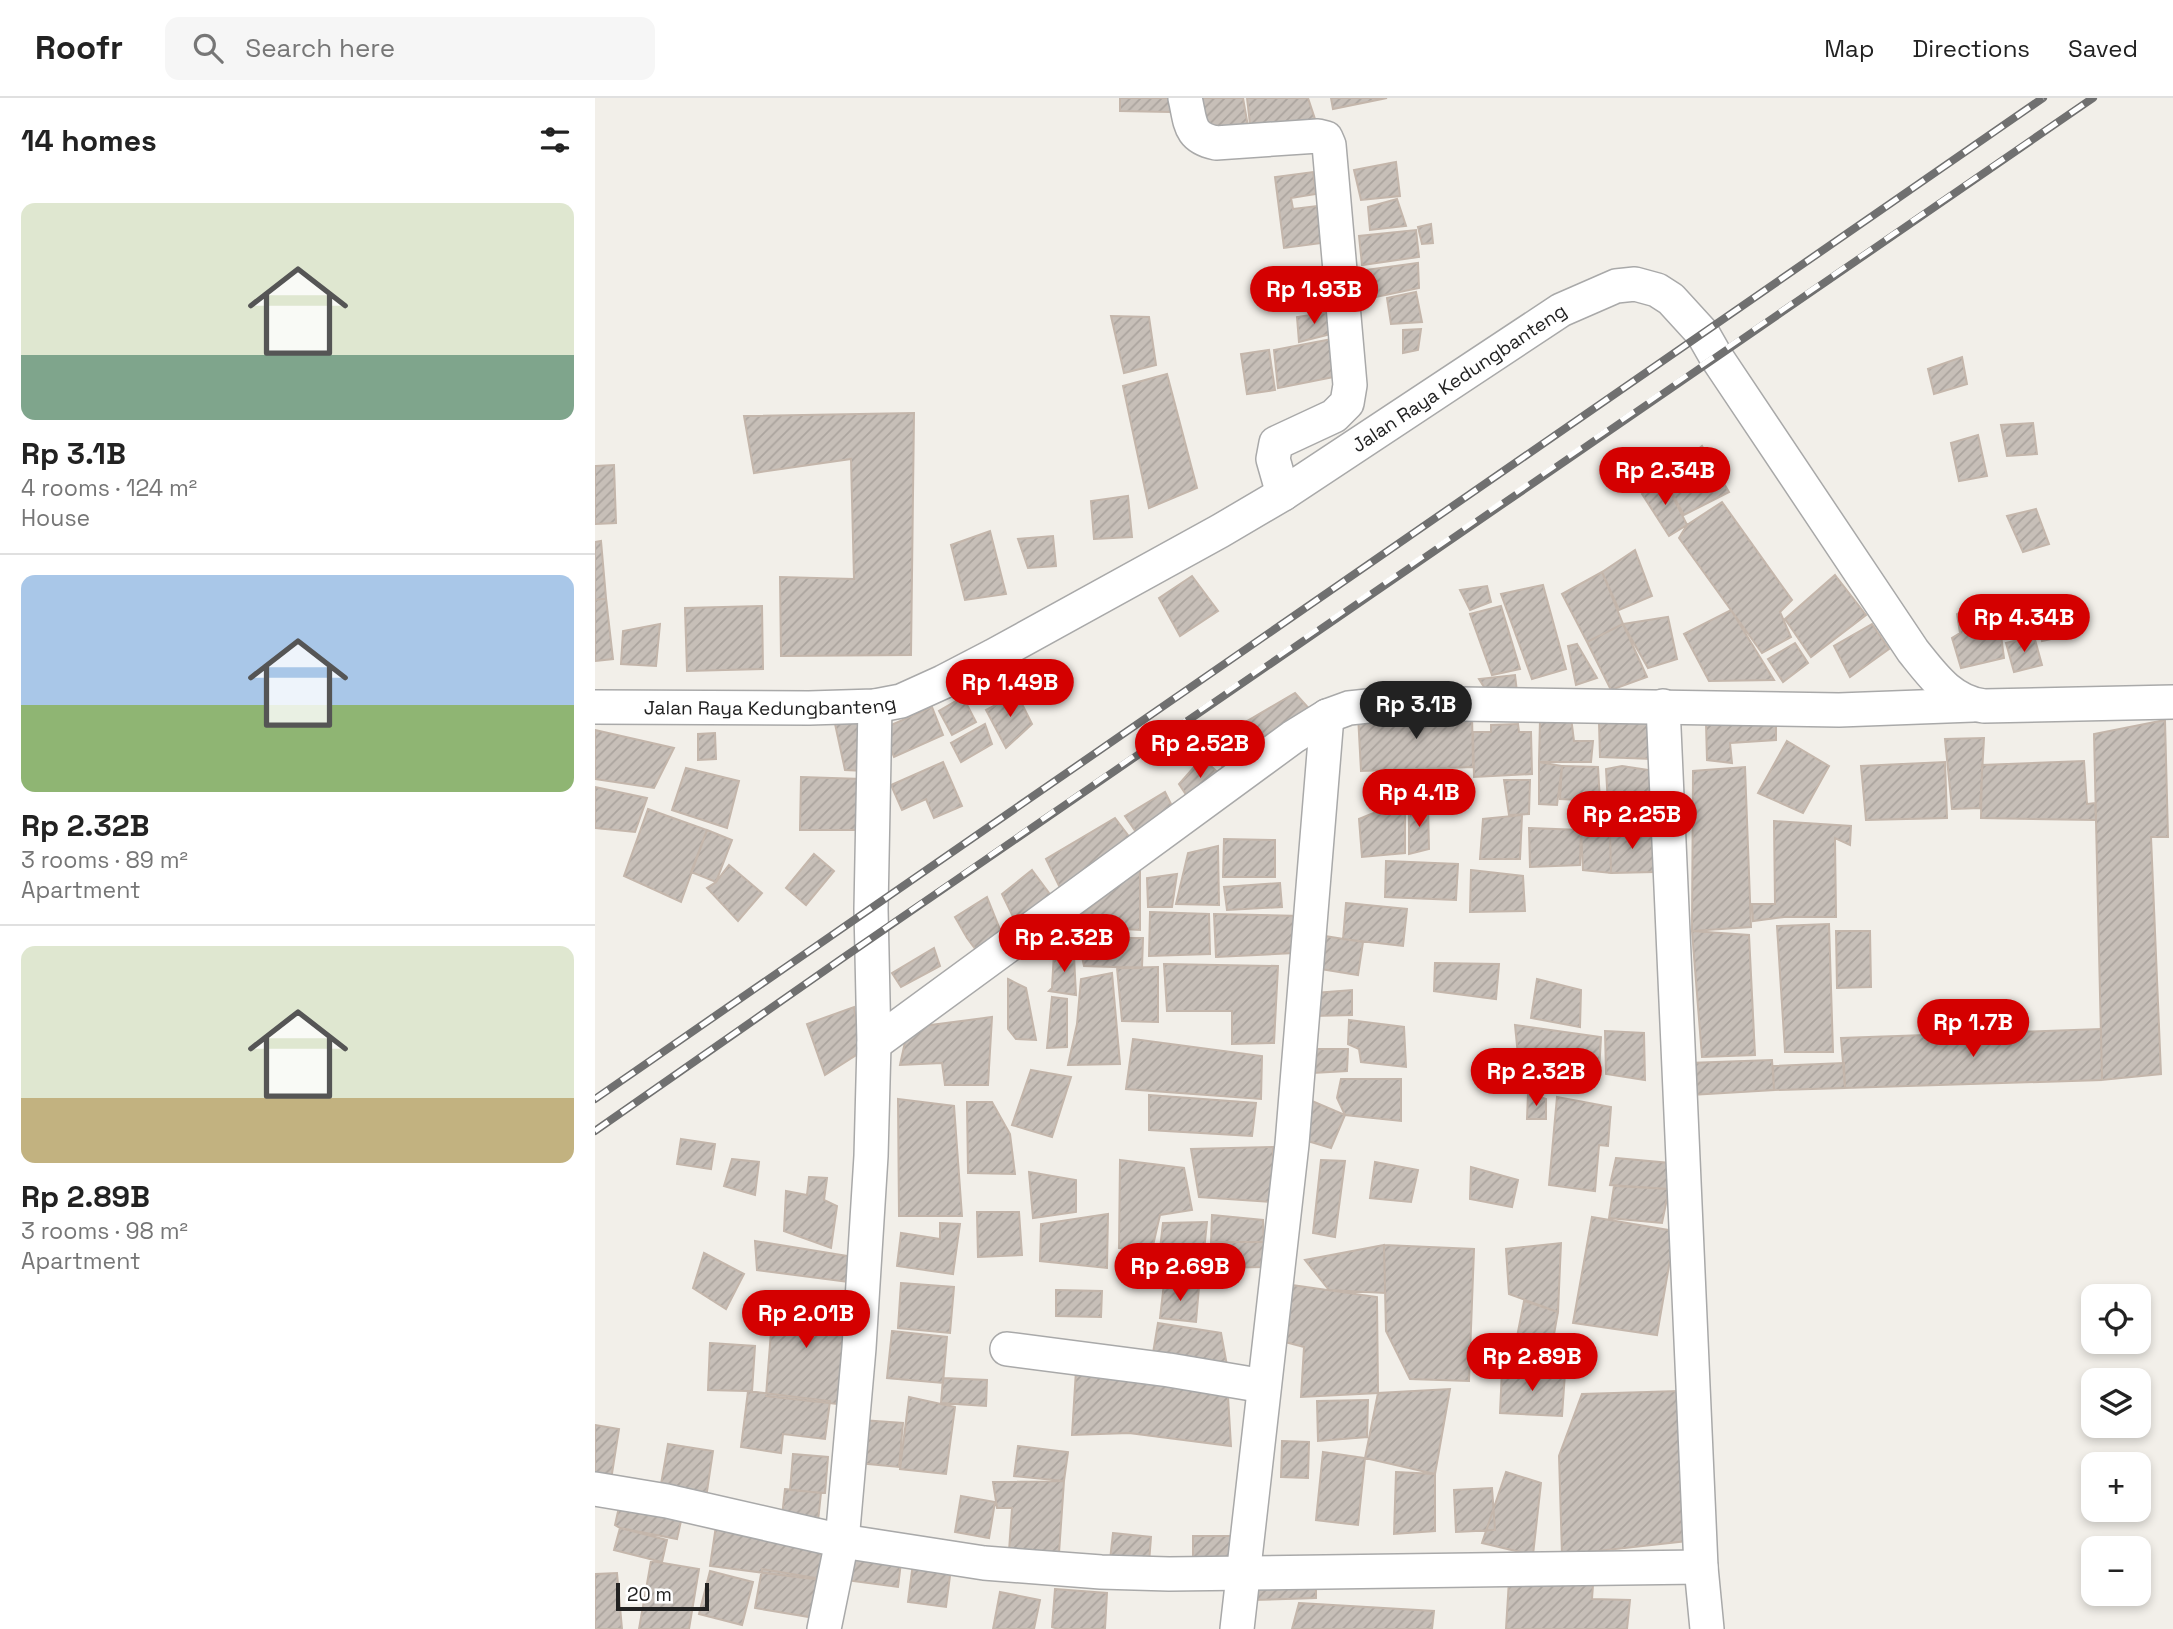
<!DOCTYPE html>
<html lang="en">
<head>
<meta charset="utf-8">
<style>
  body { margin:0; font-family:"Space Grotesk",sans-serif; background:#f6f6f6; color:#222; height:100vh; display:flex; flex-direction:column; font-size:26px; white-space:nowrap }
  * { box-sizing:border-box; margin:0 }
  p { font-size:23px; color:#767676 }
  .icon { flex:none; width:38px; height:38px; fill:none; stroke:currentColor; stroke-width:2; stroke-linecap:round; stroke-linejoin:round }
  .map { position:relative; flex:1; overflow:hidden }
  .details { display:flex; flex-direction:column; background:#fff; width:595px }
  .details>* { flex:none }
  .buttons { position:absolute; left:1486px; top:1186px; display:grid; gap:14px }
  .buttons a { display:grid; place-items:center; width:70px; height:70px; border-radius:14px; background:#fff; box-shadow:0 4px 10px #0003; font-size:35px }
  .scale { position:absolute; left:21px; bottom:18px; width:93px; box-sizing:border-box; padding-left:7px; border:4px solid #222; border-top:0; font-size:19px; line-height:24px; white-space:nowrap; color:#222; -webkit-text-stroke:5px #fff; paint-order:stroke }
  .price { position:absolute; translate:-50% -60px; padding:0 16px; border-radius:24px; background:#d40000; color:#fff; font-size:23px; line-height:46px; filter:drop-shadow(0 2px 4px #0008) }
  .price::after { content:''; position:absolute; left:50%; top:42px; width:21px; height:16px; margin-left:-10px; background:inherit; clip-path:polygon(0 0,100% 0,50% 100%) }
  .price.active { background:#222; color:#fff }
  ul { padding:0; list-style:none }
  li { display:grid; align-content:center; gap:14px; height:371px; padding:0 21px }
  li+li { border-top:2px solid #e0e0e0 }
  li span { display:grid; place-items:center; height:217px; border-radius:14px; color:#555 }
  li>.icon { margin-inline-start:auto }
  span .icon { width:126px; height:126px; fill:#fffc; stroke-width:1 }
  li b { font-size:30px }
  h2 { display:flex; justify-content:space-between; align-items:center; height:84px; padding:0 21px; font-size:30px }
  header { display:flex; align-items:center; gap:42px; box-sizing:border-box; height:98px; padding:0 35px; background:#fff; border-bottom:2px solid #e0e0e0 }
  header strong { font-size:33px }
  nav { display:flex; gap:38px; margin-inline-start:auto; font-size:24px }
  .search { width:490px; height:63px; background:#f6f6f6; display:flex; align-items:center; gap:18px; box-sizing:border-box; padding:0 24px; border-radius:14px; color:#767676; font-size:26px }
  main { display:flex; flex:1; min-height:0 }
  .map>svg:first-child { display:block }
  .building { fill:url(#building-hatch); stroke:#c4b6ab; stroke-width:2 }
  .lines { fill:none; stroke-linecap:round; stroke-linejoin:round }
  .minor-casing { stroke:#a9a9a9; stroke-width:36 }
  .minor { stroke:#fff; stroke-width:33 }
  .rail-casing { stroke:#707070; stroke-width:8 }
  .rail { stroke:#fff; stroke-width:5; stroke-dasharray:16; stroke-linecap:butt }
  .labels { text-anchor:middle; stroke-width:7; stroke-linejoin:round; paint-order:stroke }
  .street-label { font-size:19px; fill:#222; stroke:#fff }
</style>
</head>
<body>
<header>
<strong>Roofr</strong>
<div class="search"><svg class="icon" aria-label="search" viewBox="0 0 24 24"><circle cx="10" cy="10" r="6"/><path d="M15 15l6 6"/></svg>Search here</div>
<nav><a>Map</a><a>Directions</a><a>Saved</a></nav>
</header>
<main>
<section class="details">
<h2>14 homes<svg class="icon" aria-label="filters" viewBox="0 0 24 24"><path d="M4 7h16M4 17h16"/><circle cx="9" cy="7" r="2"/><circle cx="15" cy="17" r="2"/></svg></h2>
<ul>
<li><span style="background:linear-gradient(#dfe7d0 70%,#7fa58c 0)"><svg class="icon" aria-label="home" viewBox="0 0 24 24"><path d="M3 11l9-7 9 7M6 9v11h12V9"/></svg></span><div><b>Rp 3.1B</b><p>4 rooms · 124 m²</p><p>House</p></div></li>
<li><span style="background:linear-gradient(#a9c7e8 60%,#8fb573 0)"><svg class="icon" aria-label="home" viewBox="0 0 24 24"><path d="M3 11l9-7 9 7M6 9v11h12V9"/></svg></span><div><b>Rp 2.32B</b><p>3 rooms · 89 m²</p><p>Apartment</p></div></li>
<li><span style="background:linear-gradient(#dfe7d0 70%,#c2b280 0)"><svg class="icon" aria-label="home" viewBox="0 0 24 24"><path d="M3 11l9-7 9 7M6 9v11h12V9"/></svg></span><div><b>Rp 2.89B</b><p>3 rooms · 98 m²</p><p>Apartment</p></div></li>
</ul>
</section>
<div class="map">
<svg width="1578" height="1531" viewBox="0 0 1578 1531">
  <defs>
    <pattern id="building-hatch" width="6" height="6" patternUnits="userSpaceOnUse" patternTransform="scale(1.75)"><rect width="6" height="6" fill="#c7bfb8"/><path d="M-1 1l2-2M0 6l6-6M5 7l2-2" fill="none" stroke="#aba49e"/></pattern>
  </defs>
  <rect width="100%" height="100%" fill="#f2efe9"/>
  <path class="building" d="M525,0H576L575,14L525,13Z
    M606,0H648L654,34L615,37Z
    M652,0H713L721,24L655,26Z
    M736,0H792L738,11Z
    M801,64L805,98L766,102L759,72Z
    M718,74L721,96L696,100L698,111L722,108L727,145L689,150L680,79Z
    M802,101L811,128L775,132L773,109Z
    M836,126L838,145L827,146L823,129Z
    M821,132L824,159L767,167L764,138Z
    M823,165L824,190L771,201L770,172Z
    M821,194L827,224L796,226L792,200Z
    M735,214L736,236L704,244L702,219Z
    M516,218L554,219L561,267L529,275Z
    M826,231L823,252L808,255V232Z
    M737,241L739,279L683,290L679,252Z
    M674,252L680,292L652,296L646,256Z
    M1367,259L1372,286L1339,296L1333,271Z
    M572,276L602,390L554,410L528,288Z
    M319,315L316,557L186,558L185,479L259,481L256,361L159,375L149,318Z
    M1438,325L1442,356L1412,358L1406,327Z
    M1383,337L1392,378L1364,383L1356,345Z
    M1107,348L1134,394L1089,417L1068,379Z
    M19,367L21,425L0,426V368Z
    M1068,379L1092,427L1074,438L1047,396Z
    M533,398L537,439L499,441L496,403Z
    M1127,404L1197,502L1185,514L1196,539L1167,555L1084,440L1092,427Z
    M1441,411L1454,446L1428,454L1412,418Z
    M395,433L411,496L370,502L356,447Z
    M458,438L461,468L433,470L423,441Z
    M6,443L11,500L0,502V444Z
    M1040,452L1057,498L1024,512L1007,474Z
    M1007,474L1028,526L992,544L967,496Z
    M1240,477L1271,517L1216,559L1190,521Z
    M597,478L623,513L585,538L564,500Z
    M948,487L971,571L937,581L906,496Z
    M892,488L896,504L875,512L865,492Z
    M1401,499L1409,560L1366,570L1357,540L1365,535L1362,516Z
    M11,500L18,561L0,563V502Z
    M1476,505L1483,535L1447,543L1441,513Z
    M167,508L168,571L92,573L90,510Z
    M906,508L925,571L897,577L875,516Z
    M1136,512L1179,582L1114,583L1089,536Z
    M1073,519L1082,561L1053,570L1028,526Z
    M65,526L61,568L26,566L28,533Z
    M1028,526L1052,579L1016,592L992,544Z
    M1277,526L1294,551L1255,579L1239,548Z
    M1439,538L1447,567L1419,574L1411,545Z
    M1200,545L1213,565L1188,584L1173,561Z
    M982,546L1002,580L981,587L973,548Z
    M920,577L922,594L894,597L884,581Z
    M700,595L718,615L635,676L608,649Z
    M422,596L437,626L411,650L391,612Z
    M368,599L381,624L357,637L344,613Z
    M337,609L348,637L299,659L287,631Z
    M877,615L878,669L766,673L763,617Z
    M976,619L979,643H998L996,664H944L945,622Z
    M1570,622L1573,739H1556L1566,976L1507,982L1499,636Z
    M269,623L270,673L250,672L240,626Z
    M1004,625H1058V661L1005,659Z
    M1111,625H1181V642L1135,645L1137,665L1112,662Z
    M390,626L397,646L366,664L356,645Z
    M923,626L924,634H936L937,676L879,679L878,634H896V627Z
    M0,632L79,650L59,690L0,681Z
    M120,635L121,661L103,662V636Z
    M1389,640L1385,710L1357,711L1350,641Z
    M1192,643L1234,668L1208,715L1163,695Z
    M607,660L629,680L596,704L584,686Z
    M1489,663L1492,706L1500,705L1501,722L1386,720L1387,667Z
    M348,664L367,708L339,720L331,701L307,712L296,687Z
    M944,664L967,668L962,707L944,706Z
    M1350,664L1352,720L1271,722L1266,668Z
    M967,668L1003,669L1005,703L965,701Z
    M1027,668L1054,672L1055,697H1065L1066,730L1014,726L1011,671Z
    M1150,669L1156,829L1097,833L1098,673Z
    M91,670L144,683L132,730L77,712Z
    M206,679L267,681L266,732H205Z
    M909,682H935L934,716L914,717Z
    M0,689L52,700L40,734L0,730Z
    M570,694L584,722L541,734L530,718Z
    M833,707L834,751L814,756V709Z
    M53,711L112,732L86,804L29,778Z
    M781,714L810,715V755L767,759L764,721Z
    M927,717L925,761H885L888,721Z
    M520,720L539,745L468,796L451,761Z
    M1179,723L1256,728L1255,747L1240,740L1241,819H1189L1158,823L1157,806H1180Z
    M934,730L986,732L985,767L935,769Z
    M1056,730L1059,774L1016,775L1015,731Z
    M1015,731L1016,775L988,772L986,732Z
    M112,732L137,742L121,784L96,774Z
    M629,741L680,742V779H628Z
    M623,748L624,807L581,806L593,755Z
    M219,756L239,773L211,807L191,790Z
    M791,763L863,766L861,802L790,799Z
    M134,767L167,795L143,823L112,790L121,784Z
    M545,770V832L472,828Z
    M437,772L460,803L423,829L407,796Z
    M876,772L928,778L930,813L875,814Z
    M582,776L577,809H553L552,780Z
    M685,785L687,809L632,812L629,789Z
    M392,799L408,839L387,860L372,840L360,819Z
    M751,805L812,811L808,848L748,841Z
    M555,814L614,816L615,856L554,858Z
    M619,816L707,818L699,855L621,859Z
    M1234,826L1238,954H1190L1182,828Z
    M1097,833L1154,837L1160,957L1107,959Z
    M1241,833H1275L1276,889L1242,890Z
    M730,838L768,844L763,877L725,871Z
    M483,840H548L547,870L489,868Z
    M339,850L345,868L306,889L297,875Z
    M459,854L479,858L481,897L454,893L457,890Z
    M840,865L904,866L901,901L839,893Z
    M569,866L683,868L679,945L637,946V913H572Z
    M563,869V924L527,923L522,870Z
    M517,875L525,966L473,967L482,926L486,881Z
    M413,881L431,890L441,942L421,941L413,931Z
    M942,881L986,892L985,929L936,920Z
    M757,892V917L719,918L720,895Z
    M457,899L472,901V949L452,950Z
    M259,909L266,954L230,977L212,926Z
    M397,919L393,987H350L347,965L305,967L313,930Z
    M754,922L809,929L811,969L766,964L764,951L753,946Z
    M920,927L1006,939L1004,975L924,968Z
    M1506,931L1507,982L1250,990L1246,940Z
    M1010,933L1049,935L1050,982L1011,976Z
    M538,941L667,958L666,1001L531,991Z
    M720,951H753L752,973L718,975Z
    M1177,962L1179,992L1096,997L1093,965Z
    M1249,965L1250,990L1179,992L1178,968Z
    M436,972L476,979L457,1039L417,1027Z
    M746,981H806V1023L750,1017L742,1000Z
    M933,995L951,1001V1021H932Z
    M554,997L661,1005L657,1038L554,1032Z
    M962,999L1016,1009L1013,1048L1004,1047L1000,1093L954,1087Z
    M303,1001L359,1008L367,1118H304Z
    M717,1003L750,1017L736,1050L706,1041Z
    M372,1004H397L415,1036L420,1076L373,1075Z
    M86,1041L120,1046L116,1071L82,1066Z
    M678,1049V1104L604,1099L596,1051Z
    M1021,1060L1075,1065L1074,1091L1015,1087Z
    M137,1061L164,1064L160,1097L129,1088Z
    M525,1062L589,1070L597,1112L565,1117L557,1152L524,1150Z
    M726,1062L750,1063L740,1139L718,1135Z
    M780,1064L823,1072L816,1104L775,1100Z
    M876,1069L923,1082L917,1109L875,1101Z
    M434,1074L481,1082V1114L438,1120Z
    M214,1079L232,1080L229,1102L242,1108L236,1150L189,1133L191,1093L212,1097Z
    M1019,1088L1074,1091L1067,1125L1014,1120Z
    M382,1114H424L427,1157L383,1159Z
    M513,1116L512,1170L445,1163L446,1126Z
    M617,1117L668,1122L669,1144H616Z
    M997,1119L1080,1133L1062,1237L978,1225Z
    M612,1124L609,1153L565,1151L568,1125Z
    M345,1125L365,1126L358,1176L302,1168L306,1135L345,1141Z
    M160,1143L259,1159L253,1184L162,1172Z
    M616,1144H669V1169L617,1170Z
    M966,1145L963,1214L914,1196L911,1151Z
    M789,1147L879,1151L874,1283L815,1281L791,1233Z
    M789,1147L790,1195L734,1192L710,1162Z
    M109,1155L149,1176L131,1211L98,1190Z
    M306,1185L359,1189L355,1235L303,1230Z
    M569,1185L604,1189L601,1224L565,1220Z
    M690,1186L782,1199L783,1295L706,1299L709,1249L686,1243Z
    M461,1192L507,1193L506,1219L461,1218Z
    M179,1195L252,1209L242,1306L171,1298Z
    M929,1203L963,1214L956,1253L921,1244Z
    M563,1225L626,1235L633,1273L557,1261Z
    M297,1233L352,1239L348,1285L292,1280Z
    M115,1245L160,1248L157,1294L153,1293L113,1292Z
    M907,1271L970,1275L967,1318L905,1315Z
    M481,1272L632,1282L636,1348L534,1335L477,1337Z
    M348,1280L392,1282L391,1308L346,1305Z
    M855,1291L840,1376L770,1360L783,1295Z
    M153,1293L235,1303L230,1341L188,1336L186,1355L146,1349Z
    M1084,1293L1092,1443L967,1457L964,1358L987,1296Z
    M314,1299L360,1309L351,1376L305,1371Z
    M773,1302L772,1339L723,1343L722,1303Z
    M266,1322L308,1325L304,1369L263,1365Z
    M0,1327L24,1331L16,1382L0,1380Z
    M687,1343L714,1344L713,1380L686,1379Z
    M73,1346L118,1353L111,1400L65,1392Z
    M423,1348L473,1354L469,1383L419,1378Z
    M728,1354L770,1360L763,1427L721,1422Z
    M198,1356L233,1359L230,1395L195,1392Z
    M801,1374L840,1376V1433L799,1436Z
    M911,1374L946,1385L938,1457L887,1445Z
    M469,1383L464,1455L414,1453L417,1410H402L398,1384Z
    M897,1390L900,1432L861,1434L859,1392Z
    M190,1391L226,1395L223,1423L187,1418Z
    M366,1398L400,1404L394,1440L360,1434Z
    M26,1400L88,1414L82,1441L25,1430L20,1427Z
    M122,1421L230,1439L225,1482L115,1468Z
    M25,1430L72,1442L67,1464L19,1452Z
    M518,1435L556,1439L554,1465L515,1462Z
    M598,1438H638V1461H598Z
    M255,1448L307,1456L303,1489L250,1482Z
    M56,1463L104,1471L94,1531H44Z
    M318,1465L356,1470L351,1509L313,1504Z
    M167,1471L227,1481L220,1520L160,1510Z
    M115,1473L158,1484L147,1527L104,1516Z
    M22,1475L27,1531H0V1476Z
    M721,1478V1500L658,1502L657,1480Z
    M914,1482L998,1487L997,1501L1035,1502L1032,1531H911Z
    M460,1491L512,1495L510,1531H463L457,1529Z
    M405,1494L445,1502L439,1531H398Z
    M704,1505L839,1513L837,1531H697Z"/>
  <g class="lines">
    <g class="minor-casing">
      <g id="minor">
        <path d="M590,0C596,25 593,39 621,45L723,38L731,40L734,47L755,287L752,305L739,318L681,345L678,361L688,396"/>
        <path d="M1068,608L1106,1469L1112,1531"/>
        <path id="s1" d="M0,609L214,610L280,608L306,603L348,584L398,558L625,433L688,396L966,212L1021,188L1040,186L1062,192L1076,201L1108,236L1120,257L1318,553C1338,578 1356,604 1389,608L1578,604"/>
        <path d="M279,946L698,639L732,618L754,610L801,605L1244,612L1378,607"/>
        <path d="M412,1251L574,1272L669,1288"/>
        <path d="M0,1391L72,1403L247,1443L389,1465L506,1474L574,1476L1106,1469"/>
        <path d="M229,1531L247,1443L264,1250L276,1058L279,946L276,811L280,608"/>
        <path d="M642,1531L697,1046L732,618"/>
      </g>
    </g>
    <use href="#minor" class="minor"/>
    <g class="rail-casing">
      <path id="rail" d="M0,1001L1448,0
        M0,1033C497,685 997,341 1498,0"/>
    </g>
    <use href="#rail" class="rail"/>
  </g>
  <g class="labels">
    <g class="street-label">
      <text dy="7" stroke="none"><textPath href="#s1" startOffset="952">Jalan Raya Kedungbanteng</textPath></text>
      <text dy="7" stroke="none"><textPath href="#s1" startOffset="175">Jalan Raya Kedungbanteng</textPath></text>
    </g>
  </g>
</svg>
<div class="buttons">
<a><svg class="icon" aria-label="locate" viewBox="0 0 24 24"><circle cx="12" cy="12" r="6"/><path d="M12 2v4M12 18v4M2 12h4M18 12h4"/></svg></a>
<a><svg class="icon" aria-label="layers" viewBox="0 0 24 24"><path d="M12 4l9 5-9 5-9-5zM3 14l9 5 9-5"/></svg></a>
<a>+</a>
<a>−</a>
</div>
<div class="scale">20 m</div>
<b class="price" style="left:719px;top:228px">Rp 1.93B</b>
<b class="price" style="left:1070px;top:409px">Rp 2.34B</b>
<b class="price" style="left:1429px;top:556px">Rp 4.34B</b>
<b class="price" style="left:415px;top:621px">Rp 1.49B</b>
<b class="price active" style="left:821px;top:643px">Rp 3.1B</b>
<b class="price" style="left:605px;top:682px">Rp 2.52B</b>
<b class="price" style="left:824px;top:731px">Rp 4.1B</b>
<b class="price" style="left:1037px;top:753px">Rp 2.25B</b>
<b class="price" style="left:469px;top:876px">Rp 2.32B</b>
<b class="price" style="left:1378px;top:961px">Rp 1.7B</b>
<b class="price" style="left:941px;top:1010px">Rp 2.32B</b>
<b class="price" style="left:585px;top:1205px">Rp 2.69B</b>
<b class="price" style="left:211px;top:1252px">Rp 2.01B</b>
<b class="price" style="left:937px;top:1295px">Rp 2.89B</b>
</div>
</main>
</body>
</html>
